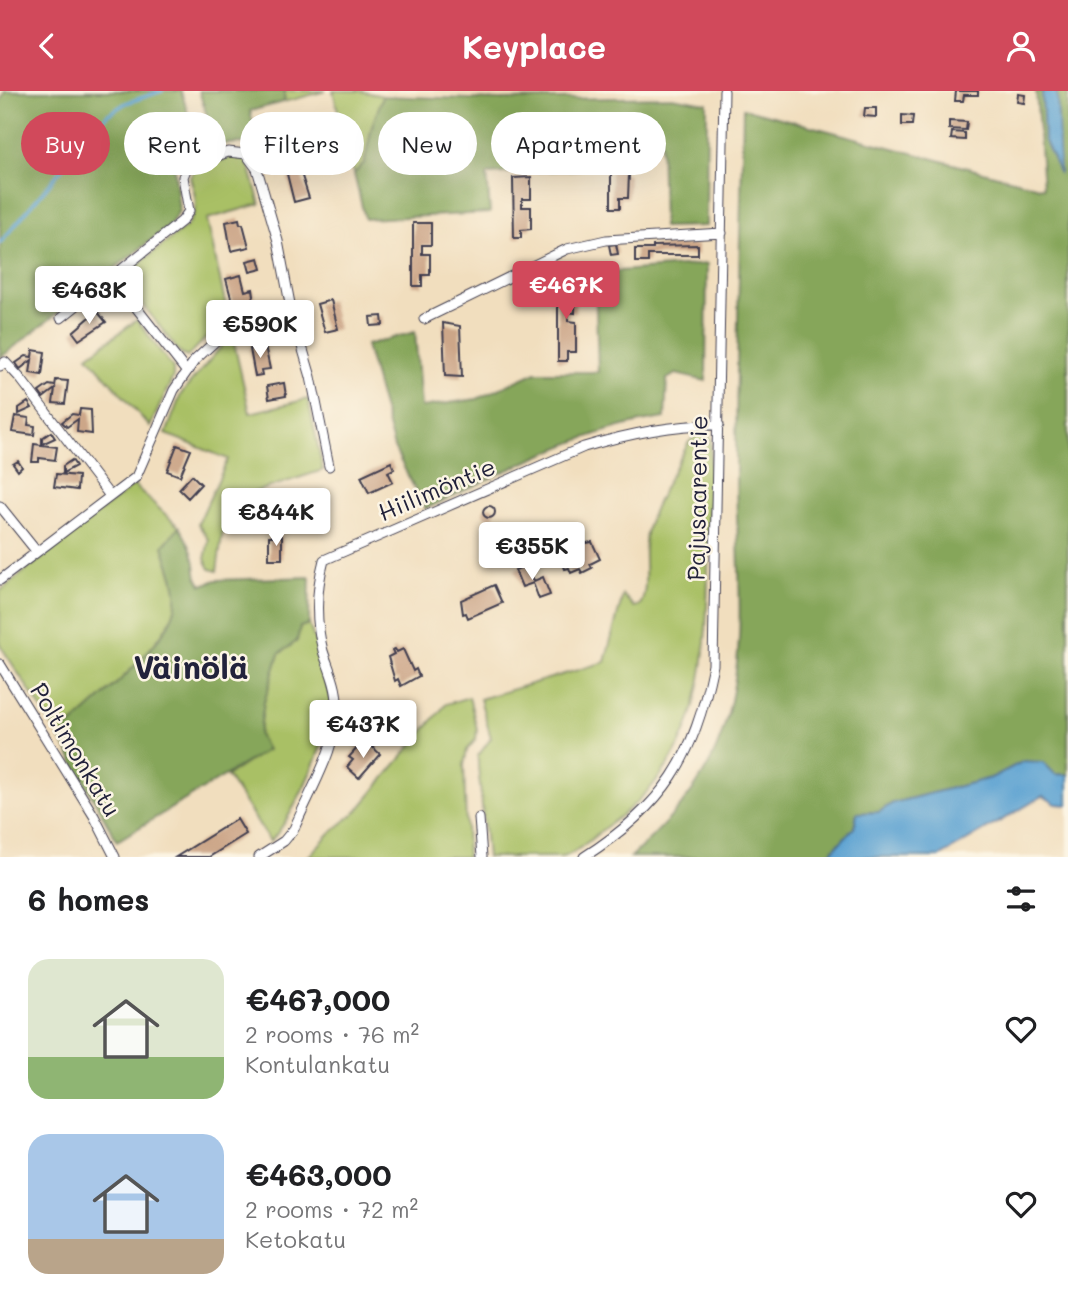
<!DOCTYPE html>
<html lang="en">
<head>
<meta charset="utf-8">
<style>
  body { margin:0; font-family:Mali,sans-serif; background:#f2f2f2; color:#202124; height:100vh; display:flex; flex-direction:column; font-size:26px; white-space:nowrap }
  * { box-sizing:border-box; margin:0 }
  p { font-size:23px; color:#757577 }
  .icon { flex:none; width:38px; height:38px; fill:none; stroke:currentColor; stroke-width:2; stroke-linecap:round; stroke-linejoin:round }
  .map { position:relative; height:766px; overflow:hidden }
  .sheet { display:flex; flex-direction:column; background:#fff; flex:1 }
  .sheet>* { flex:none }
  .banner { position:absolute; left:21px; top:21px; width:700px; height:63px; display:flex; gap:14px }
  .price { position:absolute; translate:-50% -60px; padding:0 16px; border-radius:7px; background:#fff; color:#222; font-size:23px; line-height:46px; filter:drop-shadow(0 2px 4px #0008) }
  .price::after { content:''; position:absolute; left:50%; top:42px; width:21px; height:16px; margin-left:-10px; background:inherit; clip-path:polygon(0 0,100% 0,50% 100%) }
  .price.active { background:#d1495b; color:#fff }
  ul { padding:0; list-style:none }
  li { display:flex; align-items:center; gap:21px; height:175px; padding:0 28px }
  li span { display:grid; place-items:center; flex:none; width:196px; height:140px; border-radius:21px; color:#555 }
  li>.icon { margin-inline-start:auto }
  span .icon { width:84px; height:84px; fill:#fffc; stroke-width:1 }
  li b { font-size:30px }
  h2 { display:flex; justify-content:space-between; align-items:center; height:84px; padding:0 28px; font-size:30px }
  .chip { padding:0 24px; border-radius:32px; background:#fff; box-shadow:0 7px 28px #0002; font-size:24px; line-height:63px }
  .chip.active { background:#d1495b; color:#fff }
  header { display:flex; justify-content:space-between; align-items:center; height:91px; padding:0 28px; background:#d1495b; color:#fff; font-size:32px; font-weight:700 }
  .map>svg:first-child { display:block }
  .green { fill:#a9c065; stroke:#667150; stroke-width:2 }
  .forest { fill:#86a65a; stroke:#54644a; stroke-width:2 }
  .water { fill:#5ca2d2; stroke:#3f6286; stroke-width:2 }
  .lines { fill:none; stroke-linecap:round; stroke-linejoin:round }
  .stream { stroke:#5ca2d2; stroke-width:3.5 }
  .building { fill:#cca688 }
  .minor-casing { stroke:#413e4f; stroke-width:11 }
  .minor { stroke:#fff; stroke-width:9 }
  .labels { text-anchor:middle; stroke-width:5; stroke-linejoin:round; paint-order:stroke }
  .street-label { font-size:24px; fill:#22223b; stroke:#fcf5e5 }
  .district-label { font-size:32px; font-weight:bold; fill:#22223b; stroke:#fcf5e5 }
</style>
</head>
<body>
<header><svg class="icon" aria-label="back" viewBox="0 0 24 24"><path d="M15 5l-7 7 7 7"/></svg>Keyplace<svg class="icon" aria-label="person" viewBox="0 0 24 24"><circle cx="12" cy="8" r="4"/><path d="M4 21q1-7 8-7t8 7"/></svg></header>
<div class="map">
<svg width="1068" height="766" viewBox="0 0 1068 766">
  <rect width="100%" height="100%" fill="#fcf5e5"/>
  <filter id="ink" filterUnits="userSpaceOnUse"><feTurbulence type="fractalNoise" baseFrequency=".0143" numOctaves="2"/><feDisplacementMap in="SourceGraphic" scale="14" xChannelSelector="R" yChannelSelector="G"/><feConvolveMatrix kernelMatrix="1 2 1 2 8 2 1 2 1" color-interpolation-filters="sRGB"/></filter>
  <filter id="wash" filterUnits="userSpaceOnUse"><feTurbulence type="fractalNoise" baseFrequency=".00686" numOctaves="4" result="noise"/><feDisplacementMap in="SourceGraphic" scale="28" xChannelSelector="R" yChannelSelector="G"/><feGaussianBlur stdDeviation="1.57" result="paint"/><feColorMatrix in="noise" values="0 0 0 0 0 0 0 0 0 0 0 0 0 0 0 0 0 1.4 0 .05"/><feComposite in="paint" operator="in"/></filter>
  <g filter="url(#wash)">
    <rect width="100%" height="100%" fill="#f1debe"/>
    <path class="green" d="M285,0H326L284,11Z
      M333,0H360L383,5L372,35L365,71L354,83Z
      M235,65L248,71L260,113L207,128L228,225L187,266L181,263L124,189L126,183L187,135C200,117 196,106 190,86L194,79Z
      M137,229L173,277V286L150,336L88,265Z
      M232,243L250,322L308,308L323,379L227,410L217,480L210,478L205,468L209,449L198,433L228,368L166,343L181,303Z
      M707,341L711,347C710,392 709,437 708,481C706,586 700,671 606,736C594,745 576,763 562,766C540,766 510,766 487,766L478,675V665L491,647L480,608L605,571L623,504L634,516L640,514C651,495 640,458 648,434C657,406 675,378 689,351L698,343Z
      M134,394L179,436L163,455C169,476 180,497 175,518C166,554 88,618 59,645L0,554V500Z
      M309,533C317,557 329,582 332,607C335,634 291,733 270,750L227,685L266,659L259,644L264,611L279,563L297,550L300,536Z
      M469,606L477,638L476,648L467,659L464,674L467,766H308L330,742L357,720L446,613Z"/>
    <path class="forest" d="M5,0H181L200,61L174,72L179,120L169,135L0,267V11Z
      M199,0H285L284,11L250,20L257,48L248,52L216,53Z
      M1036,0H1068V684L1055,683L1024,670L991,687L893,712L879,721L857,722L854,737L826,766H631C668,731 704,695 721,645C752,557 735,463 736,372C736,254 741,135 743,17L1043,97Z
      M383,5L499,9L672,6L707,12L706,135L663,136L661,45L579,47L580,78L487,83L490,122L365,128L354,83L365,71L372,35Z
      M707,173L706,290L676,283L667,288L665,327C581,338 502,383 425,418L394,357L366,254L415,241L421,316L477,308L536,281H598L595,182Z
      M179,436C186,446 191,456 194,468C197,478 194,486 202,494L216,489L310,486L309,533L300,536L297,550L279,563L264,611L259,644L267,659L117,750L59,645C88,618 167,554 175,518C180,497 169,475 163,455Z"/>
    <path class="water" d="M1042,0H1057L1060,83L1044,48Z
      M1024,670L1043,671L1055,683L1068,684V714L1056,713L1043,705L939,766H826L854,737L857,722L879,721L893,712L991,687Z"/>
    <g class="lines">
      <path class="stream" d="M0,152L107,24L126,12L162,0"/>
    </g>
    <g id="blocks">
      <path class="building" d="M956,0H978V4H964L963,10H955Z
        M1018,3L1025,4L1024,12L1017,11Z
        M865,17H876V26L864,25Z
        M287,24L297,61L277,66L270,40L275,38L272,28Z
        M902,24L913,25L912,34H902Z
        M949,30L967,31L966,39L949,38Z
        M952,41L965,42V49L951,48Z
        M611,55H628V76H622V82L629,83L628,107H620V117H611Z
        M344,60L346,69L337,71L335,62Z
        M299,76L309,107L294,111L286,79Z
        M531,86V108H522V116H531V138L521,139V147H514L513,87Z
        M239,128L240,133H243L249,156L231,160L226,131Z
        M413,132H431V154H422V163H430V184H422V195H413Z
        M616,153L618,163L611,164L609,154Z
        M698,154V164H648V171H635V158H653V155Z
        M259,167L262,178L250,181L247,170Z
        M241,184L245,200L253,198L254,205L252,209L233,214L226,188Z
        M558,193H576L575,222L568,221V230L576,231V261H567V270H558Z
        M331,209L338,238L325,241L317,213Z
        M97,220L106,231L79,249L73,241Z
        M382,225L383,234L371,235L370,226Z
        M443,232L460,235L462,286L445,285Z
        M265,255L270,278L261,279L262,284L255,285L250,258Z
        M33,259L45,261L42,284L30,282L32,269L20,278L16,272L26,265L32,266Z
        M56,289L68,290L65,313L53,312L55,298L43,307L39,301L49,294L55,295Z
        M284,292L286,305L269,308L267,295Z
        M28,311L32,317L19,323V317Z
        M80,318L91,319L92,343L77,341L78,328L67,336L62,331L72,323L79,324Z
        M15,325L29,327L28,334L35,335L34,344L12,341Z
        M51,341L55,347L42,353V347Z
        M34,353L57,356L55,369L39,367V371H32Z
        M177,354L191,359L180,385L167,380Z
        M72,369L76,375L63,382V375Z
        M18,370L22,376L18,380L13,373Z
        M391,371L394,378L388,381L393,391L369,402L361,385Z
        M56,383L78,385L77,399L54,396Z
        M192,384L201,393L188,407L179,398Z
        M483 421a6 6 0 1 1 12 0a6 6 0 1 1-12 0Z
        M284,420H298L297,434L283,433Z
        M269,445H282V468H269Z
        M592,451L600,468L590,473L592,477L582,482L580,478L571,482L569,477L565,478L561,468L563,464L574,459L572,455Z
        M527,474L534,490L543,486L550,504L539,508L533,492L522,496L515,479Z
        M494,494L502,512L468,527L466,522L463,523L461,509Z
        M395,558L397,561L403,558L413,580L416,578L419,585L401,595L398,588L395,590L388,566L394,563L392,559Z
        M368,652L380,663L359,687L347,676L353,669L349,666L359,655L362,658Z
        M237,728L246,743L209,766H176Z"/>
    </g>
  </g>
  <g filter="url(#ink)">
    <use href="#blocks" fill-opacity="0" stroke="#413e4f" stroke-width="2"/>
    <g class="lines">
      <g class="minor-casing">
        <path id="minor" d="M113,187L186,280
          M61,227L182,130L189,120L183,86L187,76L228,61L246,63L257,78L278,150L291,218L311,286L329,375
          M424,228L567,158L606,149L722,142
          M0,275L5,271L20,287L110,405
          M0,415L37,461
          M0,489L136,386L174,299L195,269L221,245L242,230L291,218
          M0,573L94,725L115,766
          M479,727L482,766
          M259,766L284,750L294,738C311,697 338,657 337,612C337,594 328,576 323,560C315,529 316,499 324,469L584,356C627,343 674,333 719,334
          M584,766C665,714 694,667 713,574L724,0"/>
      </g>
      <use href="#minor" class="minor"/>
    </g>
  </g>
  <g class="labels">
    <g class="street-label">
      <text transform="translate(437 399) rotate(-23)" y="8">Hiilimöntie</text>
      <text transform="translate(698 407) rotate(-89)" y="8">Pajusaarentie</text>
      <text transform="translate(75 659) rotate(59)" y="8">Poltimonkatu</text>
    </g>
    <g class="district-label">
      <text x="191" y="588">Väinölä</text>
    </g>
  </g>
</svg>
<b class="price active" style="left:566px;top:230px">€467K</b>
<b class="price" style="left:89px;top:235px">€463K</b>
<b class="price" style="left:260px;top:269px">€590K</b>
<b class="price" style="left:276px;top:457px">€844K</b>
<b class="price" style="left:532px;top:491px">€355K</b>
<b class="price" style="left:363px;top:669px">€437K</b>
<div class="banner">
<a class="chip active">Buy</a>
<a class="chip">Rent</a>
<a class="chip">Filters</a>
<a class="chip">New</a>
<a class="chip">Apartment</a>
</div>
</div>
<section class="sheet">
<h2>6 homes<svg class="icon" aria-label="filters" viewBox="0 0 24 24"><path d="M4 7h16M4 17h16"/><circle cx="9" cy="7" r="2"/><circle cx="15" cy="17" r="2"/></svg></h2>
<ul>
<li><span style="background:linear-gradient(#dfe7d0 70%,#8fb573 0)"><svg class="icon" aria-label="home" viewBox="0 0 24 24"><path d="M3 11l9-7 9 7M6 9v11h12V9"/></svg></span><div><b>€467,000</b><p>2 rooms · 76 m²</p><p>Kontulankatu</p></div><svg class="icon" aria-label="heart" viewBox="0 0 24 24"><path d="M12 20l-8-8c-3-5 5-10 8-4 3-6 11-1 8 4z"/></svg></li>
<li><span style="background:linear-gradient(#a9c7e8 75%,#b9a48a 0)"><svg class="icon" aria-label="home" viewBox="0 0 24 24"><path d="M3 11l9-7 9 7M6 9v11h12V9"/></svg></span><div><b>€463,000</b><p>2 rooms · 72 m²</p><p>Ketokatu</p></div><svg class="icon" aria-label="heart" viewBox="0 0 24 24"><path d="M12 20l-8-8c-3-5 5-10 8-4 3-6 11-1 8 4z"/></svg></li>
</ul>
</section>
</body>
</html>
